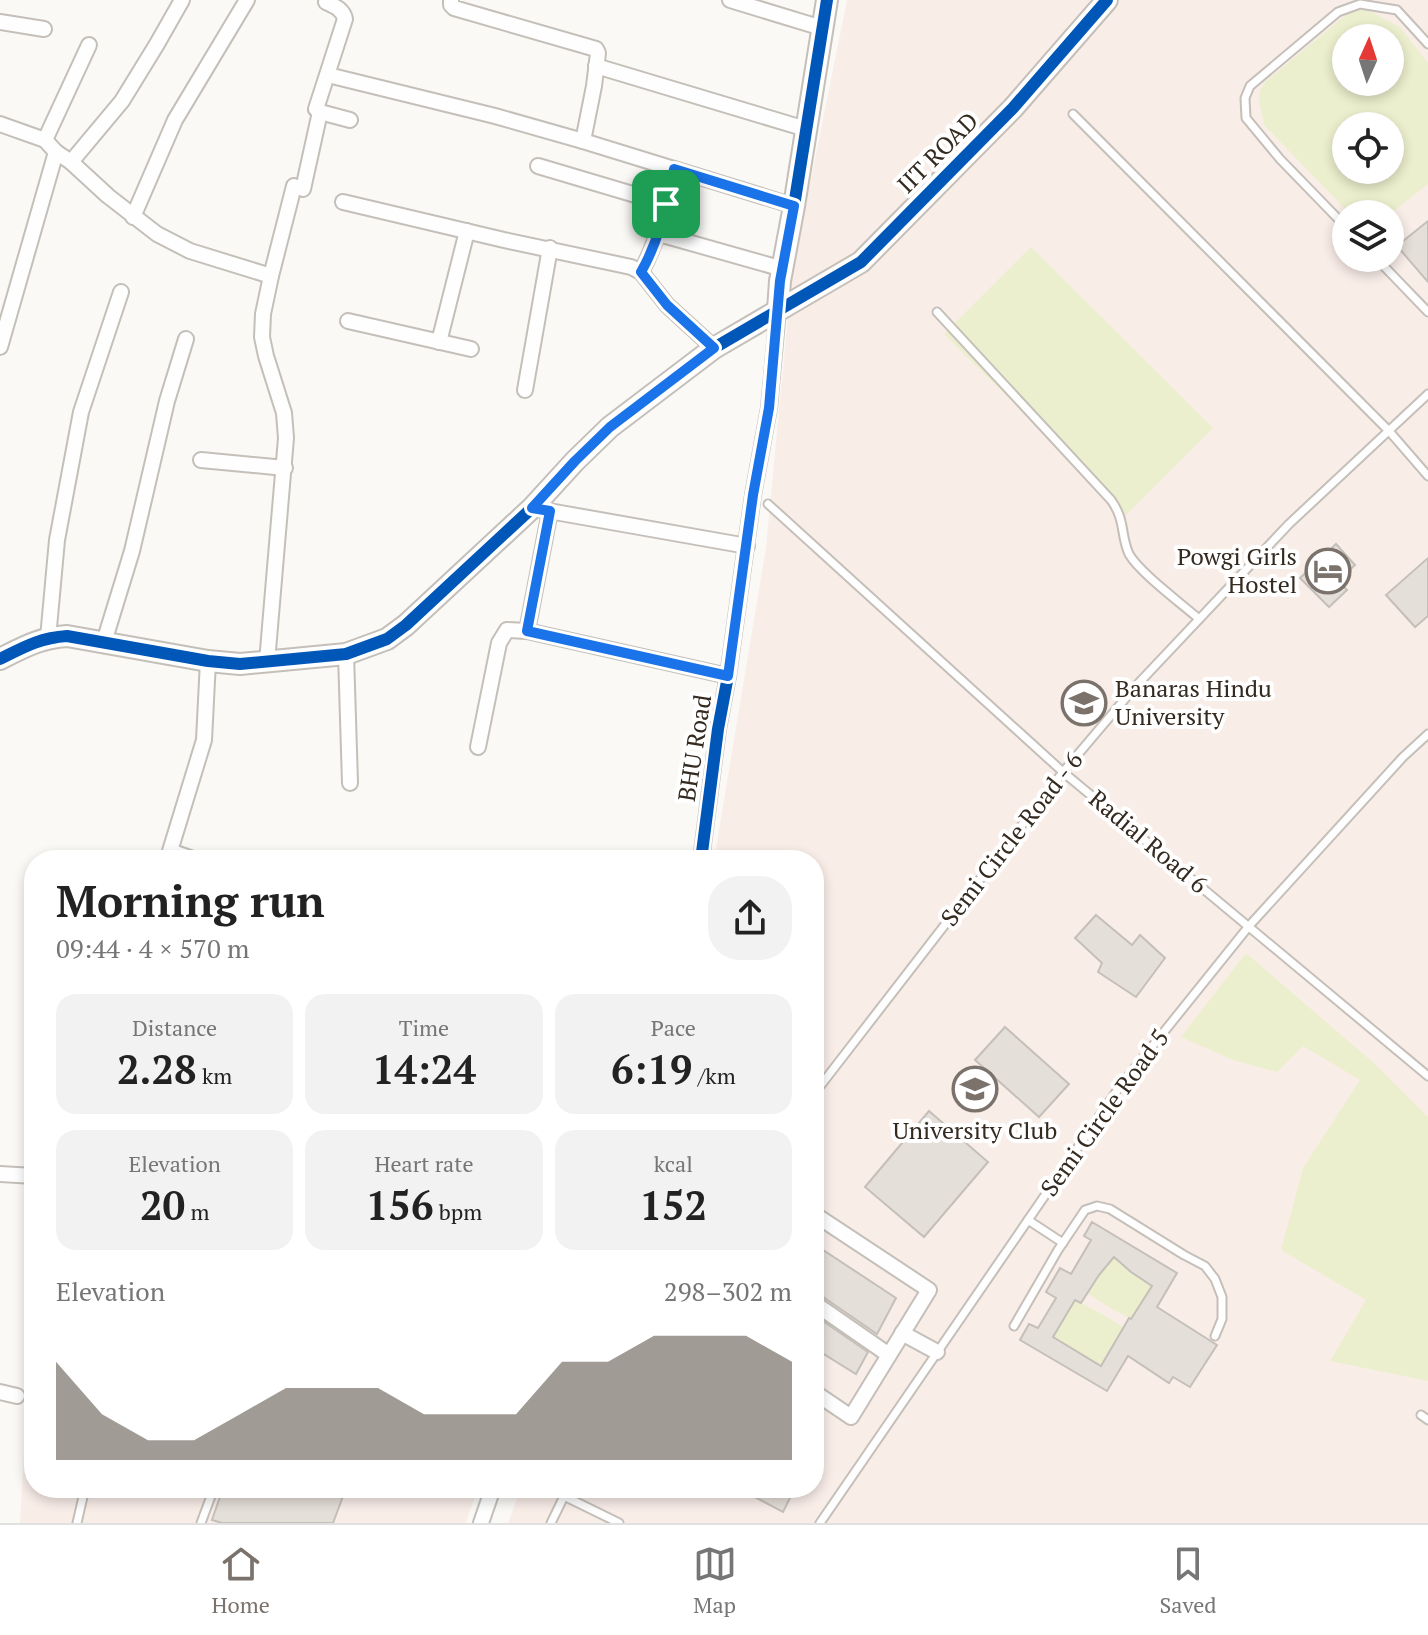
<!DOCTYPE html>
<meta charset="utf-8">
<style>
body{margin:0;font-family:"PT Serif",serif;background:#f2f2f2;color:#222;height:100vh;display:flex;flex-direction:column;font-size:30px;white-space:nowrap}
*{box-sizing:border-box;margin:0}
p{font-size:26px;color:#767676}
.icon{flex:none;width:44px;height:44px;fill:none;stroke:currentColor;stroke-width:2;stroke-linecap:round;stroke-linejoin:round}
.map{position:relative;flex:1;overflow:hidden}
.side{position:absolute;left:24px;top:850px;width:800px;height:648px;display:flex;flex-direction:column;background:#fff;border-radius:32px;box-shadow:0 4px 12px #0003}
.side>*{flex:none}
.needle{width:52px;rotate:3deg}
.buttons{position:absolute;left:1332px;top:24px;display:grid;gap:16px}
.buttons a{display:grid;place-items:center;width:72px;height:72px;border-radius:50%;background:#fff;box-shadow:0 4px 12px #0003;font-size:40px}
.pin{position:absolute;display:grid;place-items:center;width:68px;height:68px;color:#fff;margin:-34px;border-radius:16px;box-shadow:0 4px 12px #0006}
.round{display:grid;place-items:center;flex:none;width:84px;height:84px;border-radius:32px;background:#f2f2f2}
.headline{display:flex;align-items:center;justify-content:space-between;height:136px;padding:0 32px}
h1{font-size:44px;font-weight:800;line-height:60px}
.metrics{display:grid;grid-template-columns:repeat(3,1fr);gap:12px;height:136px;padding:8px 32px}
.metrics div{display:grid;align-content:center;border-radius:20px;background:#f2f2f2;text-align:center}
.metrics b{font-size:40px;font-weight:800}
.metrics small{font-size:22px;font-weight:400}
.metrics p{font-size:22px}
.chart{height:224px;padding:16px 32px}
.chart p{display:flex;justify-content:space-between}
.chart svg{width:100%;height:144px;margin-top:8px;fill:#7a726b;opacity:.7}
.tabs{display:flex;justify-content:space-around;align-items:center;height:112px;border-top:2px solid #e0e0e0;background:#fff;font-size:22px;color:#767676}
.tabs a{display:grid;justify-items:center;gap:4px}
.tabs .current{color:#7a726b}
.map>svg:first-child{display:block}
.industrial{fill:#f9ede8;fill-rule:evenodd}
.green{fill:#ecefcd;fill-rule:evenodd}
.building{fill:#e5dfd9;stroke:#c4bfb8;stroke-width:2;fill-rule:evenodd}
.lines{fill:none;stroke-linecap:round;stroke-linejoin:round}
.lane-casing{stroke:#c5bfb9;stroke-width:11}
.street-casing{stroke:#c5bfb9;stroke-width:18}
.secondary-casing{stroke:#c5bfb9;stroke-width:24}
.lane{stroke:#fefefe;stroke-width:7}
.street{stroke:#fefefe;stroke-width:14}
.secondary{stroke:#fefefe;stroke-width:20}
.cycleway-casing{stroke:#fff;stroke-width:17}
.cycleway{stroke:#0057b8;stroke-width:12}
.route-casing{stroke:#fff;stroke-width:16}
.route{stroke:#1a73e8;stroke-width:10}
.labels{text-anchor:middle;stroke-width:8;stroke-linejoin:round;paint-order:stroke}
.street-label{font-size:24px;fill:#342a20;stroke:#fff}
.poi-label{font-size:24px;fill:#342a20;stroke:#fff;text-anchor:end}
</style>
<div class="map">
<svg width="1428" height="1523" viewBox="0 0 1428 1523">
<rect width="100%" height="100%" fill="#fbf9f6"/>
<g class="industrial">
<path d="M847,0H1428V1523H508L521,1488H814V860H714L766,547L792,273ZM1346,38H1390V82H1346ZM1346,126H1390V170H1346ZM1346,214H1390V258H1346Z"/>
<polygon points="34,1268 34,1488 478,1488 466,1523 20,1523"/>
</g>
<g class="green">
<path d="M1353,9L1370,11L1400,27L1428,63V184L1390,214H1350L1264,125L1259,100L1260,90L1265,82ZM1346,38H1390V82H1346ZM1346,126H1390V170H1346Z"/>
<polygon points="1031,247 1213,428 1126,515 944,334"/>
<polygon points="1246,953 1376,1065 1428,1117 1428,1381 1330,1361 1366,1300 1281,1250 1303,1168 1360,1080 1303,1046 1277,1072 1233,1060 1181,1037"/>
<polygon points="1114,1257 1131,1272 1152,1286 1131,1319 1110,1308 1087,1293 1099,1274"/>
<polygon points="1075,1300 1102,1314 1124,1328 1101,1366 1053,1337"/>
</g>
<g class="building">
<polygon points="1428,221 1428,282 1397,246"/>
<polygon points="1336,544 1355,565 1338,581 1347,590 1329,607 1300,578"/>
<polygon points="1428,558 1428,616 1415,627 1386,595"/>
<polygon points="1096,915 1132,945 1140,935 1165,958 1136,997 1098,972 1102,963 1075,938"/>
<polygon points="1005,1027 1069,1084 1039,1117 975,1060"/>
<polygon points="929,1111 988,1162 924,1237 865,1187"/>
<path d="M1092,1222L1177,1273L1157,1307L1217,1345L1190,1387L1173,1377L1169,1383L1128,1356L1107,1391L1020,1340L1029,1324L1038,1328L1056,1298L1046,1292L1060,1268L1071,1274L1091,1240L1084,1236ZM1114,1257L1131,1272L1152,1286L1131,1319L1129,1318L1101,1366L1053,1337L1075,1300L1081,1303L1099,1275Z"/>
<polygon points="814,1244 896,1298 877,1334 820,1295 814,1293"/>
<polygon points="814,1315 868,1352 856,1374 814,1348"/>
<polygon points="223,1488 346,1488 333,1523 222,1523 212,1520"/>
<polygon points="738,1488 795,1488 783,1512"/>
</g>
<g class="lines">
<g class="lane-casing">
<g id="lane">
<polyline points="1073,114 1389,431 1428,476"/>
<polyline points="1346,227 1280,159 1246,118 1245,98 1250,86 1338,12 1360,4 1397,10 1428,44"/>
<polyline points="1376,258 1428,312"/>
<path d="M937,312L1111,500C1126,521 1120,534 1129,554C1139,572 1182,604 1199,619"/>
<polyline points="768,504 1063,772 1428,1076"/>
<polyline points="814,1094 1063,772 1135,687 1289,524 1428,394"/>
<polyline points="1028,1220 1063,1243"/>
<polyline points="1014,1326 1058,1250 1085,1210 1097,1206 1110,1209 1184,1255 1205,1266 1215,1279 1222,1297 1222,1319 1215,1336"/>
<polyline points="1421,1415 1428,1420"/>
<polyline points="564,1496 619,1523"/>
<polyline points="77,1523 85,1488"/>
<polyline points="201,1523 214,1488"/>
<polyline points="551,1523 568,1488"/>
<polyline points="820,1523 1118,1089 1249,926 1403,757 1428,734"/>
</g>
</g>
<g class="street-casing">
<g id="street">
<polyline points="451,0 451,5 454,8 596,49 598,53 594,86 583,141"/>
<polyline points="730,0 822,28"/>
<path d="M326,2C334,6 343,9 345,19L316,109L320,112L350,120"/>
<polyline points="0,22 44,29"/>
<polyline points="596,66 806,129"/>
<polyline points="328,75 495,116 583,141 794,206"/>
<polyline points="0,124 45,140 56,152 71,162 108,196 157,234 190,251 271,276 263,314 262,337 266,356 284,413 286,438 267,662"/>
<polyline points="45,140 89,45"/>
<polyline points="71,162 122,101 157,44 182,0"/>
<polyline points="538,166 666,204"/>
<polyline points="303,189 320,112"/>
<polyline points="343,202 504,240 631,267 641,272 667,305 714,348"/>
<polyline points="133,217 175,120 247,0"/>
<polyline points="659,234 783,269"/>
<path d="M641,272C659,239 666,205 674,169"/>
<polyline points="271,276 294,186"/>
<polyline points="348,321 471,349"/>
<polyline points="439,342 467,231"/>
<polyline points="0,347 56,152"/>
<polyline points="525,390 550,248"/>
<polyline points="201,460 285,468"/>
<polyline points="532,508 747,546"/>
<polyline points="527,631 550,511"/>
<polyline points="48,638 57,540 81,412 121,292"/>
<polyline points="104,642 132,551 167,401 186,339"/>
<polyline points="346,654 350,783"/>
<polyline points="478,747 499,643 507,630 527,631 728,676"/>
<polyline points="196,860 170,851 204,740 208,661"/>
<polyline points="701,860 718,729 728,676 753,495 769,408 778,310"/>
<polyline points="0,1174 34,1176"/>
<polyline points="814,1214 929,1290 851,1417 814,1392"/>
<polyline points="814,1303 889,1355"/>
<polyline points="902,1333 937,1352"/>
<polyline points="0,1392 17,1396"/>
<polyline points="481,1523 493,1488"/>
</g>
</g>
<g class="secondary-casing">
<g id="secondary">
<polyline points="778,310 780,281 794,206 827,0"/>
<path d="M0,659C24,647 39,638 67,636L208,661L240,664L346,654L387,639L406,625L532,508L575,461L610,427L714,348L861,262L1013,108L1107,0"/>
</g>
</g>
<use href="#lane" class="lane"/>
<use href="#street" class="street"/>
<use href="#secondary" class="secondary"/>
<g class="cycleway-casing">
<g id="cycleway">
<path d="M0,659C24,647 39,638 67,636L208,661L240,664L346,654L387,639L406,625L532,508L575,461L610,427L714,348L861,262L1013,108L1107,0"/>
<polyline points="701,860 718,729 728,676 753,495 769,408 780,281 794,206 827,0"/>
</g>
</g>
<use href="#cycleway" class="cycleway"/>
</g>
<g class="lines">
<g class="route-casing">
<path id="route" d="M674,169L794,206L780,281L769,408L753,495L728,676L527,631L550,511L532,508L575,461L610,427L714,348L667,305L641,272C660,239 666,205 674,169Z"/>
</g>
<use href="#route" class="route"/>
</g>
<defs>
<g id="hotel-ring" transform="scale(2.3)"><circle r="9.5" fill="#fff" stroke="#7a726b" stroke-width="1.5"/><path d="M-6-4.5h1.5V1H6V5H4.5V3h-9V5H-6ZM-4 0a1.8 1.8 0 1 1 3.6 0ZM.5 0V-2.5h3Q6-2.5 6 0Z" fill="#7a726b"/></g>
<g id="university-ring" transform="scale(2.3)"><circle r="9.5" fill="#fff" stroke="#7a726b" stroke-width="1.5"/><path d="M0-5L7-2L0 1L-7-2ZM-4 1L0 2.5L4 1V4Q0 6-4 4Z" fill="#7a726b"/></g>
</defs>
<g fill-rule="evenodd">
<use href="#hotel-ring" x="1328" y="571"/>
<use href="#university-ring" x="1084" y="703"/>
<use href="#university-ring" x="975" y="1089"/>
</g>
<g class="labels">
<g class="street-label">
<text transform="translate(938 153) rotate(-45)" y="8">IIT ROAD</text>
<text transform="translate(695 748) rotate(-81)" y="8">BHU Road</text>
<text transform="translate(1012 839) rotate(-52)" y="8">Semi Circle Road - 6</text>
<text transform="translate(1148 842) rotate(40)" y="8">Radial Road 6</text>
<text transform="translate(1105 1113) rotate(-54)" y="8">Semi Circle Road 5</text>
</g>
<g class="poi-label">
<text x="1297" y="565">Powgi Girls<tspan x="1297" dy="28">Hostel</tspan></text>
<text x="1115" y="697" text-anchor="start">Banaras Hindu<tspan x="1115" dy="28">University</tspan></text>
<text x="975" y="1139" text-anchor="middle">University Club</text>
</g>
</g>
</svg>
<div class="buttons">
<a><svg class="needle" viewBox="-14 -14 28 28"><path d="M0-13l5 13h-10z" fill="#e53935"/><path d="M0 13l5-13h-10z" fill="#767676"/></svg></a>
<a><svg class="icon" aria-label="locate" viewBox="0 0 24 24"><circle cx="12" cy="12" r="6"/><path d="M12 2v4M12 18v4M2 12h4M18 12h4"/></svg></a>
<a><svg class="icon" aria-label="layers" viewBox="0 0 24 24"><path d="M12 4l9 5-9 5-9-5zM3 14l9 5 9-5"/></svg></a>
</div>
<div class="pin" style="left:666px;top:204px;background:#1e9e55"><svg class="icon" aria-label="arrive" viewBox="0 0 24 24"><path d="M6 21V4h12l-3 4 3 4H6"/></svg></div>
<section class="side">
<div class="headline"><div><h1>Morning run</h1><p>09:44 · 4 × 570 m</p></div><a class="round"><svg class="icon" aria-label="share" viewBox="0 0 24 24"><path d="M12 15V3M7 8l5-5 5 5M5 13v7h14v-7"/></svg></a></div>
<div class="metrics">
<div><p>Distance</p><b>2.28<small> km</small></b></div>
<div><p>Time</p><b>14:24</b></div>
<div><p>Pace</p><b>6:19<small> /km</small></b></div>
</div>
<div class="metrics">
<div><p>Elevation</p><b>20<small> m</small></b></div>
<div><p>Heart rate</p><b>156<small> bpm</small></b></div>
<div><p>kcal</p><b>152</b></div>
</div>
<div class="chart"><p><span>Elevation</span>298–302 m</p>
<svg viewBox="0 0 160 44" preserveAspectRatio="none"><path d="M0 44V14L10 30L20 38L30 38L40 30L50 22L60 22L70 22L80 30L90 30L100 30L110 14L120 14L130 6L140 6L150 6L160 14V44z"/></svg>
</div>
</section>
</div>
<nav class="tabs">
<a class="current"><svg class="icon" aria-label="home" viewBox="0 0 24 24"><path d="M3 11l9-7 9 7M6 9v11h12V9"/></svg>Home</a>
<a><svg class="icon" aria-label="map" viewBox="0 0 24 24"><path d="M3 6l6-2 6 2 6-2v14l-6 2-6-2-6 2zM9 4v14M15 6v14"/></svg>Map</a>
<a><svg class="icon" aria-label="saved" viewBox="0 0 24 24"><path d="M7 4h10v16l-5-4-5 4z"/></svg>Saved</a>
</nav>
